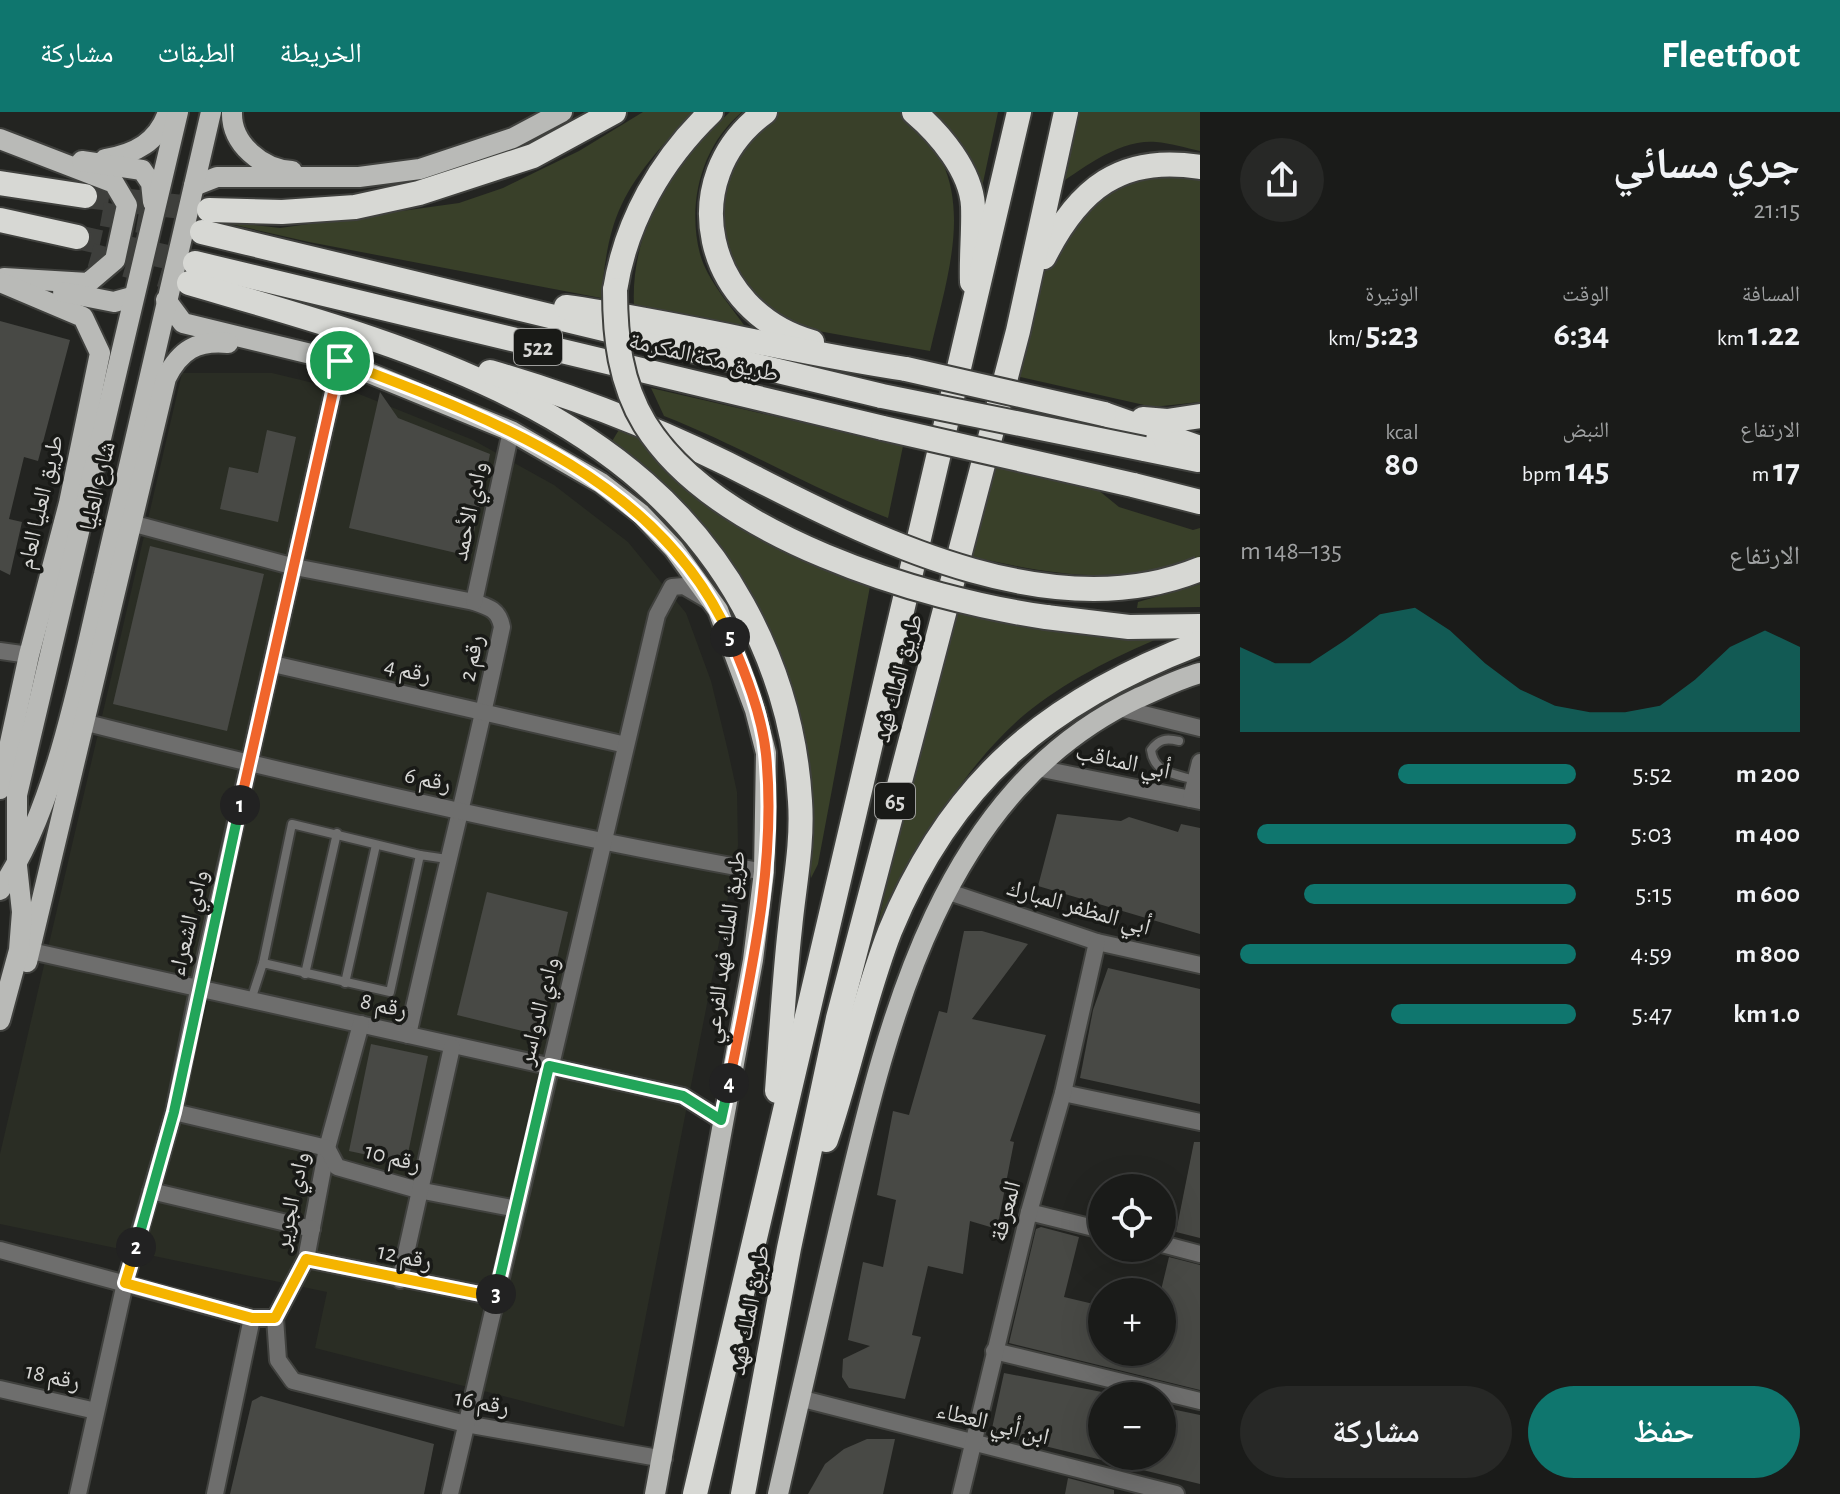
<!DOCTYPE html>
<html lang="ar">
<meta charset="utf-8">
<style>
body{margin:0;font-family:"Alegreya Sans","Noto Naskh Arabic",sans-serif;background:#272826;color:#f1f3f6;direction:rtl;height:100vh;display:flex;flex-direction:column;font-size:30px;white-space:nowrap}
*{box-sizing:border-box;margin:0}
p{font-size:26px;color:#9fa1a2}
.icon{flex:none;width:44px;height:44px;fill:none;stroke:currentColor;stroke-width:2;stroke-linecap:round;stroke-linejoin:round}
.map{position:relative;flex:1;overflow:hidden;direction:ltr}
.sheet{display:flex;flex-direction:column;background:#1a1b19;width:640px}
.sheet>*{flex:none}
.buttons{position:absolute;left:1088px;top:1062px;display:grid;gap:16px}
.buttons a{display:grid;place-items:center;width:88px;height:88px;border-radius:50%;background:#1a1b19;box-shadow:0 8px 32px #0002,0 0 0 2px #383938;font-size:40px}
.pin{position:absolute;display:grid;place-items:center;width:68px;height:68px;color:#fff;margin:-34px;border:4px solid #fff;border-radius:50%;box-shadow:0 2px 8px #0007}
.km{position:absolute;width:40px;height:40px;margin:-20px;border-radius:50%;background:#222;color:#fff;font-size:22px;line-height:40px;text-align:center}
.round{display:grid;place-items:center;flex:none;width:84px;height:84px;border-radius:42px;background:#272826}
.head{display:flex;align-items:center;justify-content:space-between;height:136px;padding:0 40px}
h1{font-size:44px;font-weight:700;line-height:60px}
.stats{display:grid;grid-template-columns:repeat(3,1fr);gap:12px;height:136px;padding:8px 40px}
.stats div{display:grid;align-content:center}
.stats b{font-size:34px;font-weight:700}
.stats small{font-size:22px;font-weight:400}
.stats p{font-size:22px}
.chart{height:224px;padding:16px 40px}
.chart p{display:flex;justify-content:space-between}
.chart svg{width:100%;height:144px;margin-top:8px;fill:#0f766e;opacity:.7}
.cta{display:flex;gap:16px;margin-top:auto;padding:16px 40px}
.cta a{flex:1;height:92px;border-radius:48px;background:#0f766e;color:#fff;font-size:32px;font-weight:700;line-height:92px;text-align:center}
.cta a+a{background:#272826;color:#f1f3f6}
ul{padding:0 40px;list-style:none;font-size:26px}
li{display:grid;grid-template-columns:128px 96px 1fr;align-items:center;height:60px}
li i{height:20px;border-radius:10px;background:#0f766e}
header{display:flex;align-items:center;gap:48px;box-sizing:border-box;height:112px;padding:0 40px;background:#0f766e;color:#fff}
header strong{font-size:38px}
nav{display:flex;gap:44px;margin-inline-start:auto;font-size:28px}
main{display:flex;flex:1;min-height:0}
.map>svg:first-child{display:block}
.built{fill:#2a2d24}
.green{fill:#394029}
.building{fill:#484945}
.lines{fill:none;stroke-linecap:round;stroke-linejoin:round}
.highway-tunnel{stroke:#3e3f3c;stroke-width:24;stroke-dasharray:24 12;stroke-linecap:butt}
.lane-casing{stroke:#40413e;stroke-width:12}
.street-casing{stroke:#40413e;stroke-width:20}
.primary-casing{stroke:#40413e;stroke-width:24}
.highway-casing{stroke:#40413e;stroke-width:28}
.lane{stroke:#6e6e6d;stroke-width:8}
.street{stroke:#6e6e6d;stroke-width:16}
.primary{stroke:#b9bab7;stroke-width:20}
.highway{stroke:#d7d8d4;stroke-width:24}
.highway-bridge-casing{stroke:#40413e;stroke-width:28;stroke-linecap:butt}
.highway-bridge{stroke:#d7d8d4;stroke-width:24}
.split-1-casing{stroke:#fff;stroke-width:16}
.split-2-casing{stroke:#fff;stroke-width:16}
.split-3-casing{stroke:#fff;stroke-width:16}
.split-4-casing{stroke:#fff;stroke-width:16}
.split-5-casing{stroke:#fff;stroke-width:16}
.split-6-casing{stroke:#fff;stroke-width:16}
.split-1{stroke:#f0652b;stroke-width:10}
.split-2{stroke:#22a559;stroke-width:10}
.split-3{stroke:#f5b400;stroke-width:10}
.split-4{stroke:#22a559;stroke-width:10}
.split-5{stroke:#f0652b;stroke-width:10}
.split-6{stroke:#f5b400;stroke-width:10}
.labels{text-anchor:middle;stroke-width:7;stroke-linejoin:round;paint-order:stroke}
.shield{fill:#191a17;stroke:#9e9e9c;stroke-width:2}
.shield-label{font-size:22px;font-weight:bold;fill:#d7d7d5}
.street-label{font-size:24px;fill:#d7d7d5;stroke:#191a17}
</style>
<header>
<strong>Fleetfoot</strong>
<nav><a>الخريطة</a><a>الطبقات</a><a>مشاركة</a></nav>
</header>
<main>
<section class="sheet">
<div class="head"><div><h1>جري مسائي</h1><p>21:15</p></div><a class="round"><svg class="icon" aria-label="share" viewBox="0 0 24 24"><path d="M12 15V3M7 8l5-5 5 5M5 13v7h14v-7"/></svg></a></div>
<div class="stats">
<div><p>المسافة</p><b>1.22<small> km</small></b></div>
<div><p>الوقت</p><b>6:34</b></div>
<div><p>الوتيرة</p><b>5:23<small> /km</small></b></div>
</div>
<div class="stats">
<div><p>الارتفاع</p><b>17<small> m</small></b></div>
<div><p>النبض</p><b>145<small> bpm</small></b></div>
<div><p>kcal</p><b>80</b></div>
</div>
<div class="chart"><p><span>الارتفاع</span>135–148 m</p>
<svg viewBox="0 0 160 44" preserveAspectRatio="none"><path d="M0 44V18L10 23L20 23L30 16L40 8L50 6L60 13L70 23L80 31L90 36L100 38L110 38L120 36L130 28L140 18L150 13L160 18V44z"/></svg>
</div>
<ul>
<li><b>200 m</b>5:52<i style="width:53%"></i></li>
<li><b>400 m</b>5:03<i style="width:95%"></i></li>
<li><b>600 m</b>5:15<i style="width:81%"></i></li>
<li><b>800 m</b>4:59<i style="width:100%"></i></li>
<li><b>1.0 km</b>5:47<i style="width:55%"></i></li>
</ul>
<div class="cta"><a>حفظ</a><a>مشاركة</a></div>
</section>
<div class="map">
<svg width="1200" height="1382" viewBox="0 0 1200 1382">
<rect width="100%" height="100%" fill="#232421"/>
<polygon class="built" points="182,261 272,261 359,282 473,328 554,373 628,430 686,501 711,569 728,639 737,680 738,734 624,1315 315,1236 327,1180 0,1112 0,1042"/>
<g class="green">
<path d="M643,0H695C668,26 637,59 621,94C608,121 604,156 601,186L309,130L213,108L280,116L459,91L503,76L579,39Z"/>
<path d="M730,0H742C701,34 687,92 700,142C707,168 731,194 746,216L634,194C630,117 674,50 730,0Z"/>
<path d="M771,0H900C984,62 950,153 930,239L807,217L767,199L730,157L717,86L760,7Z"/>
<path d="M932,0H998L981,80C968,51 958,20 932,0Z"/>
<path d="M1066,0H1200V39C1186,36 1170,31 1156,30C1118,27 1081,58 1052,77Z"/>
<polygon points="1156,60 1200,65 1200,290 1153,295 1016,264 1044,148 1092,82"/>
<path d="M651,276L903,334L888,406C812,377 741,334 664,304Z"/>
<polygon points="620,316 645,327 871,469 818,752 811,766 808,680 737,463 698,407 638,351 611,331"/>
<path d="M994,349L1092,373L1119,395L1193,418L1200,416V447C1109,474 1054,463 964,443Z"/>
<polygon points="1200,472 1200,495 1137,496 1138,490"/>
<path d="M949,495L1162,525C1114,545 1064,570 1024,603C961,657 915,740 878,812Z"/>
</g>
<g class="building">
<polygon points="0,209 70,228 38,349 24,345 9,407 22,410 10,463 0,458"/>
<polygon points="380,280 398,306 490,342 469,444 349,416"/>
<polygon points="267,318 296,325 278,410 220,397 229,355 258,361"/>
<polygon points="150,434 264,462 227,619 113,592"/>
<polygon points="1057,702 1121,709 1129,705 1178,720 1181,712 1200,716 1200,822 1038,774"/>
<polygon points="487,780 568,800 539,923 457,903"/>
<polygon points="964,819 982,819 1028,832 972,907 1046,923 1010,1029 1014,1030 997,1117 970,1109 963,1162 928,1154 912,1223 921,1225 905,1287 849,1276 842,1265 843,1247 870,1234 848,1228 863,1150 883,1155 896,1088 877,1083 893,999 909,1003 939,899 947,901"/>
<polygon points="1108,856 1200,877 1200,992 1080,966 1093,898"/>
<polygon points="371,932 428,944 406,1051 349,1039"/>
<polygon points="1194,1030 1200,1030 1200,1126 1176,1120"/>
<polygon points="1041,1115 1079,1125 1064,1185 1102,1194 1102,1240 1162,1240 1162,1174 1169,1145 1200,1153 1200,1278 1009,1231 1036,1117"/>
<polygon points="1004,1261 1102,1280 1102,1344 1162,1344 1162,1295 1200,1303 1200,1372 991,1321"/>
<polygon points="261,1284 434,1332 424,1382 230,1382 252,1289"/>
<polygon points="867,1327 895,1327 883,1382 808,1382 825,1352 844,1337"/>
<polygon points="1068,1366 1114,1378 1114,1382 1065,1382"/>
</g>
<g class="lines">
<g class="highway-tunnel">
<polyline points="85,84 209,98"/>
<polyline points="102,102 202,120"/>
<polyline points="77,125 195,151"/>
<polyline points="91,143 189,171"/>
</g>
<g class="lane-casing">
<g id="lane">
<path d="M1179,629C1166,626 1159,627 1151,638C1154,662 1176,662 1195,668"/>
<polyline points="263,851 292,712 420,743"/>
<polyline points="305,862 337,721"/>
<polyline points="345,871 376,733"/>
<polyline points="251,888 263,851 390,880 420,743 447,747"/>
</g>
</g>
<g class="street-casing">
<g id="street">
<path d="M131,411L295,455L474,490C489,495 499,498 502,515C473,652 438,787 408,923"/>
<polyline points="474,490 511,319"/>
<polyline points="0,539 29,543"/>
<polyline points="273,552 626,633"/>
<polyline points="1119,596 1200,616"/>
<path d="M83,610C309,667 535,719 764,760"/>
<polyline points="1037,656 1200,689"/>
<polyline points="1191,687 1200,650"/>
<polyline points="946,779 1097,830 1200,853"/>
<polyline points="31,839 683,984 721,1008"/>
<polyline points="361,912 327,1036 306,1147 275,1206 278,1248 293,1269 466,1312 664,1347"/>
<polyline points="1063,981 1200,1010"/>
<polyline points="174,1000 327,1036 337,1055 418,1078 517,1097"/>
<polyline points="151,1079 312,1117"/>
<polyline points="1029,1100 1102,1118"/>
<polyline points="1162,1132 1200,1142"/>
<polyline points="0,1138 252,1206 275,1206"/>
<polyline points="306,1147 495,1185"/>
<polyline points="400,1168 452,935"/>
<polyline points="994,1239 1200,1289"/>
<polyline points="0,1277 96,1299"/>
<polyline points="799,1286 1176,1382"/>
<polyline points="78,1382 125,1171 174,1000 198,878 340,249"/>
<polyline points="215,1382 252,1206"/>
<polyline points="450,1382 657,503 672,475 684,474 708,488"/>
<polyline points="961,1382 1029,1100 1063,981 1097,830"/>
</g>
</g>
<g class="primary-casing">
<g id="primary">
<path d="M232,0C231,32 262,57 292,59"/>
<polyline points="0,27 114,71 127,93 115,148 88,171 4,166"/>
<path d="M105,47C135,42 158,30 168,0"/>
<polyline points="82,49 142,58 151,71 153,90"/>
<polyline points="194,74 217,65 359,65 420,57 513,26 562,0"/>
<polyline points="0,170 83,205 100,241 69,391 29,543 0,677"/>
<polyline points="63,180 114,190 132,185"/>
<polyline points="166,188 183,211 340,249 511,319 601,371 641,402 674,437 718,498 755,598 766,641 764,760 753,848 655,1382"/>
<path d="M0,778C56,698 81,558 104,462C140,308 176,154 211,0"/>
<path d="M27,850L166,266C180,238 197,228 228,231"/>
<polyline points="0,908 19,838 22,800 17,754 17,683 178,0"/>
<path d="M778,1382C799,1289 821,1196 842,1104C888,909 940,680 1138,586C1159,577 1178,567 1200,561"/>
</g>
</g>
<g class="highway-casing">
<g id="highway">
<path d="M765,0C673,67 705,200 812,230"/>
<path d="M914,0C940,22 971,59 973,94C974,119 971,145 972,170"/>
<polyline points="0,71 85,84"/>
<polyline points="209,98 282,100 355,95 419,81 533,44 614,0"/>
<polyline points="0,108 77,125"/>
<polyline points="202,120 882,284"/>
<path d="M1044,145C1078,77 1121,42 1200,55"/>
<polyline points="195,151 883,316"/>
<path d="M189,171C394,231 632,291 743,493C776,553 796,621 800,689C803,732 794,774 790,816C784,870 781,925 777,979"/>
<path d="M615,178C626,109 661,48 711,0"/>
<path d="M566,195C681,211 792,240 906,257"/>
<path d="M490,260C583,287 671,322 757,367"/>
<polyline points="1104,302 1200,336"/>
<polyline points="1143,307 1167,309 1200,304"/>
<polyline points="1144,337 1198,348"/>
<polyline points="1133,373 1200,390"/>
<polyline points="1046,505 1129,515 1200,514"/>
<path d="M826,1028C849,960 864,886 890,819C952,667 1050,588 1200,531"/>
<polyline points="695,1382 1019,0"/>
<polyline points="743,1382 789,1136 838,906 1018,219 1066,0"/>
</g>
</g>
<use href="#lane" class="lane"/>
<use href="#street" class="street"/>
<use href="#primary" class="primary"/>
<use href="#highway" class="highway"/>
<g class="highway-bridge-casing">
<g id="highway-bridge">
<path d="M615,178C615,225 620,271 645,312C714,424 921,487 1046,505"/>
<polyline points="906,257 1104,302"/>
<polyline points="882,284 1144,337"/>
<polyline points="883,316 1133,373"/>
<path d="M757,367C884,432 1057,516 1200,457"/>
</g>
</g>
<use href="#highway-bridge" class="highway-bridge"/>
</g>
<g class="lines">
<g class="split-1-casing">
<polyline id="split-1" points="240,693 340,249"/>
</g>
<g class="split-2-casing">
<polyline id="split-2" points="136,1135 174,1000 240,693"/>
</g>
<g class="split-3-casing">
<polyline id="split-3" points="136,1135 125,1171 252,1206 275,1206 306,1147 495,1185 496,1182"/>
</g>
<g class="split-4-casing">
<polyline id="split-4" points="496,1182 549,954 683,984 721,1008 729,971"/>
</g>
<g class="split-5-casing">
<path id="split-5" d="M729,971C750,865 777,752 766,642C762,603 745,560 730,525"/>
</g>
<g class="split-6-casing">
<path id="split-6" d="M340,249C490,306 660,367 730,525"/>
</g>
<use href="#split-1" class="split-1"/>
<use href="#split-2" class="split-2"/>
<use href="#split-3" class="split-3"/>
<use href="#split-4" class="split-4"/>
<use href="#split-5" class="split-5"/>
<use href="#split-6" class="split-6"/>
</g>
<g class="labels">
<g class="shield">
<rect x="514" y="217" width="48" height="36" rx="6"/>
<rect x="875" y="671" width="40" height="36" rx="6"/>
</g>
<g class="shield-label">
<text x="538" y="243">522</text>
<text x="895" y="697">65</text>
</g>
<g class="street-label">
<text transform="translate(704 245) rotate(13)" y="8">طريق مكة المكرمة</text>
<text transform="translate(97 374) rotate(-77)" y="8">شارع العليا</text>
<text transform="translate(40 390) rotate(-77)" y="8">طريق العليا العام</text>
<text transform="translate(469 399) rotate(-78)" y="8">وادي الأحمد</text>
<text transform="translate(471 546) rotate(-78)" y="8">رقم 2</text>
<text transform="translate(408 558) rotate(13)" y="8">رقم 4</text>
<text transform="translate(898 566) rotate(-75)" y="8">طريق الملك فهد</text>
<text transform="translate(1123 649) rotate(12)" y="8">أبي المناقب</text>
<text transform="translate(428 667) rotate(13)" y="8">رقم 6</text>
<text transform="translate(1079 795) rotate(16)" y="8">أبي المظفر المبارك</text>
<text transform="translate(188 811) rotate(-77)" y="8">وادي الشعراء</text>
<text transform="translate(724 835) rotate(-82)" y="8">طريق الملك فهد الفرعي</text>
<text transform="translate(384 893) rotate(13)" y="8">رقم 8</text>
<text transform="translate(538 899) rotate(-76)" y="8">وادي الدواسر</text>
<text transform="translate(393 1045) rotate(15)" y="8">رقم 10</text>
<text transform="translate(291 1089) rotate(-78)" y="8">وادي الجرير</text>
<text transform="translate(1005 1099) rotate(-75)" y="8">المعرفة</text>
<text transform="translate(405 1144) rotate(12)" y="8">رقم 12</text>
<text transform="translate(749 1198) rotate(-79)" y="8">طريق الملك فهد</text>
<text transform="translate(53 1264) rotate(13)" y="8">رقم 18</text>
<text transform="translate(482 1290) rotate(11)" y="8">رقم 16</text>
<text transform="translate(993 1311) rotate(14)" y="8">ابن أبي العطاء</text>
</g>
</g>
</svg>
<div class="buttons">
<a><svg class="icon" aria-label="locate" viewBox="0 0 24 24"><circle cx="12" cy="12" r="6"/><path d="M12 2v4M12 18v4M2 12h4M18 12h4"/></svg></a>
<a>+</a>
<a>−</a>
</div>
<div class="pin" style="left:340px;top:249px;background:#1e9e55"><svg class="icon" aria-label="arrive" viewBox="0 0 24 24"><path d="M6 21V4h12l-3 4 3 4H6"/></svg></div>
<b class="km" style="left:240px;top:693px">1</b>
<b class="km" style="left:136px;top:1135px">2</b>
<b class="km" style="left:496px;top:1182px">3</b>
<b class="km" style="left:729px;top:971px">4</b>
<b class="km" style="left:730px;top:525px">5</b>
</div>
</main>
